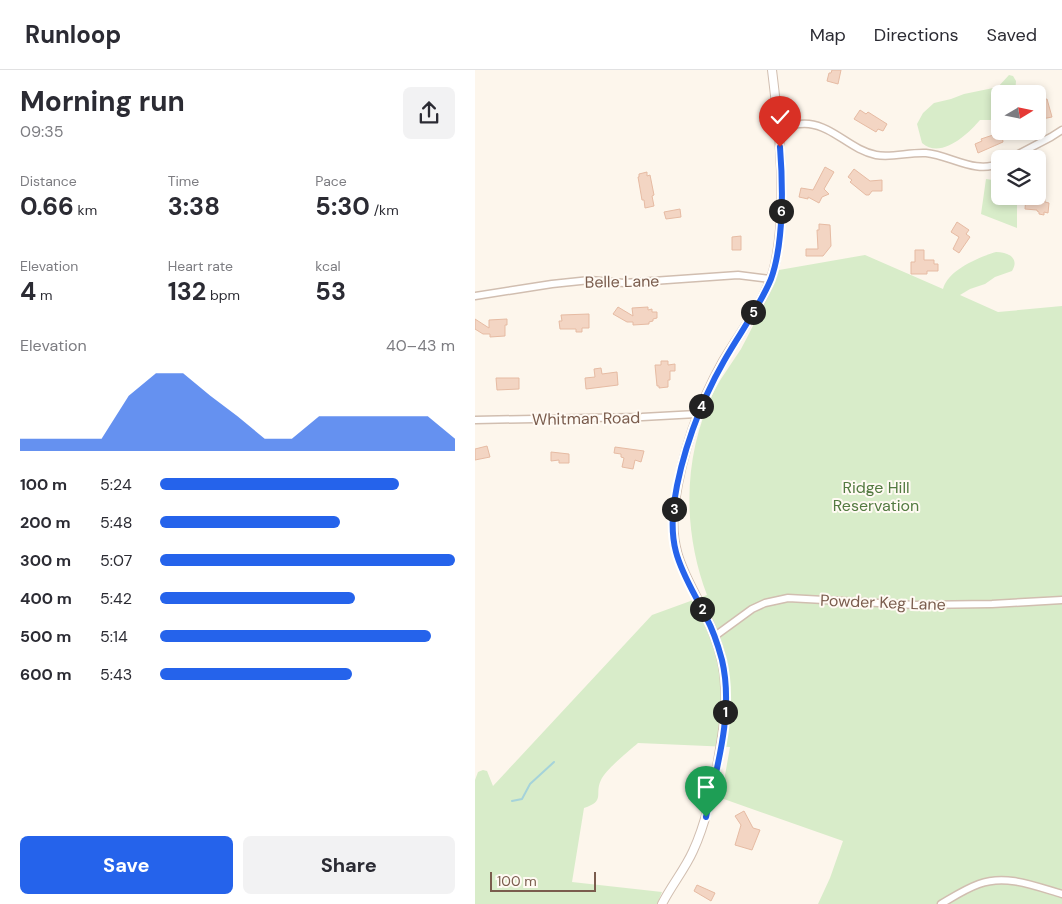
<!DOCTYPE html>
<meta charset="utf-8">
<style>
body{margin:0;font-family:"DM Sans",sans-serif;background:#f2f2f3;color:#2b2b33;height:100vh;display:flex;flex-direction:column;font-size:19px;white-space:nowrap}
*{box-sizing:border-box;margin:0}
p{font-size:16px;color:#7c7c81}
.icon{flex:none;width:28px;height:28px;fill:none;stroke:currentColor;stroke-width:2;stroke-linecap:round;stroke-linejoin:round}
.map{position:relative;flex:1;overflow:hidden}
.panel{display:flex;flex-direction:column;background:#fff;width:475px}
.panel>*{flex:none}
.needle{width:32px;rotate:80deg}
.buttons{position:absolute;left:516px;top:15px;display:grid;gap:10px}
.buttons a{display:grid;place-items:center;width:55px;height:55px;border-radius:8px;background:#fff;box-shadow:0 2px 8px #0003;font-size:25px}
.scale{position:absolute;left:15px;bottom:12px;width:106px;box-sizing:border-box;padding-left:5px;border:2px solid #7a5c4d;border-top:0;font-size:14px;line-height:18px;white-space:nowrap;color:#7a5c4d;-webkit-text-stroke:4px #fffaf3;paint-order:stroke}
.pin{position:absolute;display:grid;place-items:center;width:42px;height:42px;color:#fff;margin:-51px -21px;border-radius:50% 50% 50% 0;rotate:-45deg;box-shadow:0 0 5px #0007}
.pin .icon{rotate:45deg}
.km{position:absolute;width:25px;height:25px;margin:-12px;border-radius:50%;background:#222;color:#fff;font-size:14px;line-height:25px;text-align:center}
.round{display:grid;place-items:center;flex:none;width:52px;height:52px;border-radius:8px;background:#f2f2f3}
.summary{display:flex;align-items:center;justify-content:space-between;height:85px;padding:0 20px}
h1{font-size:28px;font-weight:700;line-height:38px}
.figures{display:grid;grid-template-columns:repeat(3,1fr);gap:8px;height:85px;padding:5px 20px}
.figures div{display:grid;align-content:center}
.figures b{font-size:25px;font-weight:700}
.figures small{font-size:14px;font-weight:400}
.figures p{font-size:14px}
.chart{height:140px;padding:10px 20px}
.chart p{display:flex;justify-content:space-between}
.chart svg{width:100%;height:90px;margin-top:5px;fill:#2563eb;opacity:.7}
.cta{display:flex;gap:10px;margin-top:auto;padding:10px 20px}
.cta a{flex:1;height:58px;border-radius:8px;background:#2563eb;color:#fff;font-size:20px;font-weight:700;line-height:58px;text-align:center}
.cta a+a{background:#f2f2f3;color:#2b2b33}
ul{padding:0 20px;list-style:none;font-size:16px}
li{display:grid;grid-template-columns:80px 60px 1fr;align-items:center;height:38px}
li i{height:12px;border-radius:6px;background:#2563eb}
header{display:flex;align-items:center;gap:30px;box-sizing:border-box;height:70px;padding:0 25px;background:#fff;border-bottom:1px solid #e1e1e2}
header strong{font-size:24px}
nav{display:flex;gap:28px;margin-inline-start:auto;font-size:18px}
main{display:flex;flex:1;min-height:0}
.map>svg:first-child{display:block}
.green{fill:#d8ecc9}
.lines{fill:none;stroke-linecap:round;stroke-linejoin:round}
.stream{stroke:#a5d3da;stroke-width:2}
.building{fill:#f3d5c3;stroke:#e6bba3}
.minor-casing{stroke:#d1beb0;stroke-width:9}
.tertiary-casing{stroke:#d1beb0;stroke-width:10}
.minor{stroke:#fff;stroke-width:6}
.tertiary{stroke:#fff;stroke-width:8}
.route-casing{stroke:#fff;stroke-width:10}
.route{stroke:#2563eb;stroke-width:6}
.labels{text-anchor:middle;stroke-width:4;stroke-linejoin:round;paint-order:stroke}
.street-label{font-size:16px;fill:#7a5c4d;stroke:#fffaf3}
.park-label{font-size:16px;fill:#537a41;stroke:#fffaf3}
</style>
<header>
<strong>Runloop</strong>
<nav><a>Map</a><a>Directions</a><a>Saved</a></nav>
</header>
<main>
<section class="panel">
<div class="summary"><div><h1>Morning run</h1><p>09:35</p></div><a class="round"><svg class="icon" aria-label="share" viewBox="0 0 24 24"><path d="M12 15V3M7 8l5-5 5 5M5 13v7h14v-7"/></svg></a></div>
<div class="figures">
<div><p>Distance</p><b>0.66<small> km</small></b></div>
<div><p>Time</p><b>3:38</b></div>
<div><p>Pace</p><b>5:30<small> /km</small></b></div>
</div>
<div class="figures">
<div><p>Elevation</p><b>4<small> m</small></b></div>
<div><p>Heart rate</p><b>132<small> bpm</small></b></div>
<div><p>kcal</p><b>53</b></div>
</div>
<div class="chart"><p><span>Elevation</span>40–43 m</p>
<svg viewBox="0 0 160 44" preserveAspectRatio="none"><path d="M0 44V38L10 38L20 38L30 38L40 17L50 6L60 6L70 17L80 27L90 38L100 38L110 27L120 27L130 27L140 27L150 27L160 38V44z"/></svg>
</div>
<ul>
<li><b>100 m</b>5:24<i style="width:81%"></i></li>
<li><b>200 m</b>5:48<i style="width:61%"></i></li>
<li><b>300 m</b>5:07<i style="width:100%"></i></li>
<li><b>400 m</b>5:42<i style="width:66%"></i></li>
<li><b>500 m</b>5:14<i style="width:92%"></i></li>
<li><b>600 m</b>5:43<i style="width:65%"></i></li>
</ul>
<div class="cta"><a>Save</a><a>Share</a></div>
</section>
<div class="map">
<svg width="587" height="834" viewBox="0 0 587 834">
<rect width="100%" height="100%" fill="#fdf6ec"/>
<g class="green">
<path d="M534,5L538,6L541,11L540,24H525V50H505C493,64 466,90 447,73L442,54L448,43L459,33L476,29L489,24L523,17Z"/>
<polygon points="511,109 525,111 525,126 542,126 542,158 506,144"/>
<path d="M521,182C533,182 545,188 537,201L520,207L510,214L495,219L485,225L523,242L587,236V834H343L355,808L368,771L246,728L255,677L163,673C154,681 131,699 126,710C119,724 131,731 109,738L97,812L187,822L182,834H0V710L3,702L8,700L12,701L18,716L177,545L232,525C207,459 208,385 239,321C247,306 257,293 266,279C280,253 292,227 304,200L390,185L468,219C473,200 504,187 521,182Z"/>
</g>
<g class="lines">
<polyline class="stream" points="37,731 47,729 55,714 79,692"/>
</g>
<g class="building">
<polygon points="357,0 366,0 363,14 352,11 354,3 356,3"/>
<polygon points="572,29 577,47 562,50 562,31"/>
<polygon points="385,40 391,44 393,42 412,54 408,61 403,59 401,62 379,49"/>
<polygon points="521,64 527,66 528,72 503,83 500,74 507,71 506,69"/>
<polygon points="350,97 359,102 349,119 354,124 347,127 344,133 333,127 333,129 324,127 326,118 338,120"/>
<polygon points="379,99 395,111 407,110 407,121 397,121 394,125 391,125 375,112 377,110 373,107"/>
<polygon points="172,102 172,106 175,105 179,125 177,126 179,136 170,138 169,130 167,130 163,107 164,107 164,104"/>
<polygon points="551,126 561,126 560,132 565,132 566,128 570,129 570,132 574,133 573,143 569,142 569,145 564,144 564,142 562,141 562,140 550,139"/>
<polygon points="205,139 206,147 191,149 189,142"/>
<polygon points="482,152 494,160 491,164 495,167 484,183 478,179 484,167 476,162"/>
<polygon points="344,154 355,155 356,176 348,186 331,186 331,179 343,179 342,160 344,160"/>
<polygon points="266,166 266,180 257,180 257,167"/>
<polygon points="440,180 449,180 449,190 459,190 459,194 463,194 463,201 452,201 452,204 436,204 436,192 440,192"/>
<polygon points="143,237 158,246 157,238 173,237 173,240 177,239 177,242 182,242 182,248 178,249 178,251 174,252 174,254 158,255 158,252 152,252 138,244"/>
<polygon points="114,244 114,258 107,258 107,262 101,262 101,259 85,259 84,251 87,251 86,245"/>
<polygon points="0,249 14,258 14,250 32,249 32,255 30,255 30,266 15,267 15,264 8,264 0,259"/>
<polygon points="186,291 193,291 193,295 200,294 200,301 195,301 195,310 193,310 193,317 184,318 184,316 182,316 180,295 186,295"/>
<polygon points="126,298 127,304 142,302 143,315 111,319 110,308 120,307 119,299"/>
<polygon points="21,308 44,308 44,319 22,320"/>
<polygon points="12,376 15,387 0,390 0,379"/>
<polygon points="140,377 169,381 166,392 160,390 158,399 147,397 149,388 146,387 146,384 139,383"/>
<polygon points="76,382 94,384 94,393 84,393 84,390 76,391"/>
<polygon points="269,741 278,758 285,760 277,780 260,775 266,755 260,746"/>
<polygon points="222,815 240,823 236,831 219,821"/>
</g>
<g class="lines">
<g class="minor-casing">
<g id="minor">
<path d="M304,57C314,55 324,53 334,54C359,57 376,80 401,85C417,88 434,82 451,83C475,85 501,105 525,93"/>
<polyline points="534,89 576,67 587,60"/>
<polyline points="0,226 77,214 115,210 149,213 263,205 295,209"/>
<polyline points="0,350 167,347 222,344"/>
<polyline points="240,566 277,539 290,533 313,528 440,535 517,534 587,530"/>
<path d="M466,834C478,827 490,819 504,814C531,804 560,816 587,824"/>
</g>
</g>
<g class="tertiary-casing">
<path id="tertiary" d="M187,834C196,816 210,799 218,781C231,753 237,722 243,691C247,667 252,642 250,617C250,599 245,581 239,565C221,515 191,492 200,432C207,383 224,334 248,291C265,262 288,234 298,202C303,184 305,164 306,145C308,96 303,49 297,0"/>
</g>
<use href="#minor" class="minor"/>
<use href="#tertiary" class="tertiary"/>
</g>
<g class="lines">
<g class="route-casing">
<path id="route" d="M231,747C242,697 259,641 247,590C243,575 238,560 231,547C221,526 207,505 201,482C197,467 197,449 199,433C206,385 225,333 249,291C264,264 284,238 296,209C309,173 308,115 305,77"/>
</g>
<use href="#route" class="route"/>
</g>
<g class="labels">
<g class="street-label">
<text transform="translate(147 211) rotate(-1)" y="6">Belle Lane</text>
<text transform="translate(111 348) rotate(-1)" y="6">Whitman Road</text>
<text transform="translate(408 532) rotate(2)" y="6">Powder Keg Lane</text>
</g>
<g class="park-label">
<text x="401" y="423">Ridge Hill<tspan x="401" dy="18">Reservation</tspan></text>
</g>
</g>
</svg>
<div class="buttons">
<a><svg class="needle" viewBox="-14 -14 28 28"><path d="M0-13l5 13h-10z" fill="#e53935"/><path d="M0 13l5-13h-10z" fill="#7c7c81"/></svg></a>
<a><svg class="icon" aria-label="layers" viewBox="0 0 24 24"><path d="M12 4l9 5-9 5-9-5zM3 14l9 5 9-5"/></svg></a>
</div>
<div class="scale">100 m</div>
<div class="pin" style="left:231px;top:747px;background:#1e9e55"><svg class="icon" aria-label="arrive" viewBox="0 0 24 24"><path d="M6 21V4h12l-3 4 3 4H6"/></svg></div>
<div class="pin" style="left:305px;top:77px;background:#d93025"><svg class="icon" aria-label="check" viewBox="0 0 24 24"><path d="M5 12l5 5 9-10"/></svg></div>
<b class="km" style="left:250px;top:642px">1</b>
<b class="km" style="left:227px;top:539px">2</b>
<b class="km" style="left:199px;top:439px">3</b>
<b class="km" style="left:226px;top:336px">4</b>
<b class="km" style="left:278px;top:242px">5</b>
<b class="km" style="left:306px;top:141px">6</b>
</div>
</main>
